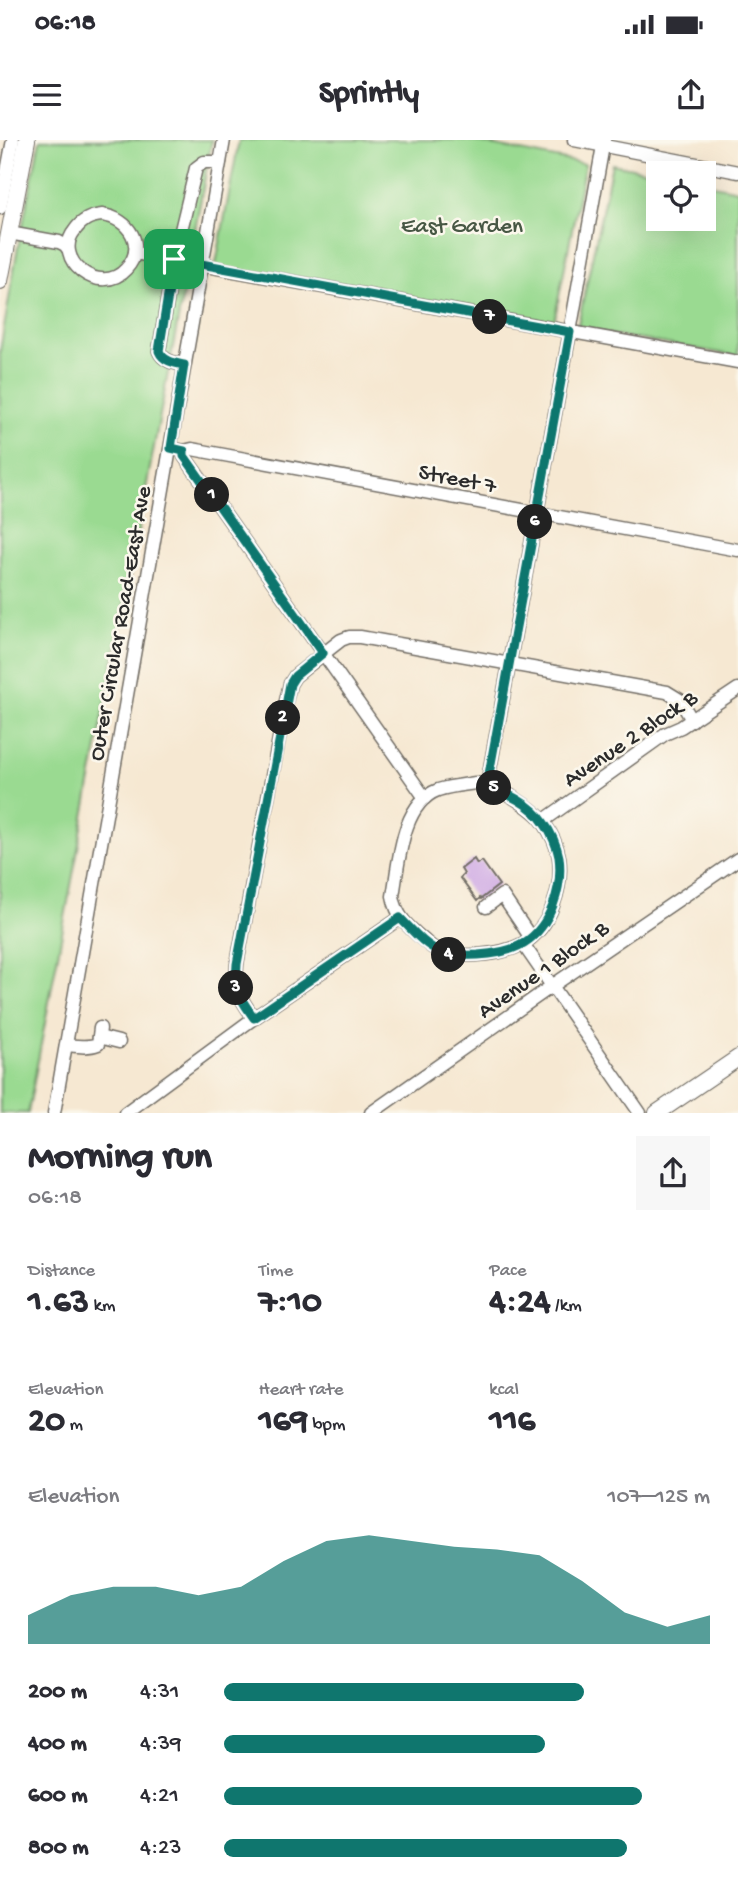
<!DOCTYPE html>
<meta charset="utf-8">
<style>
body{margin:0;font-family:"Gochi Hand",sans-serif;background:#f7f7f7;color:#2b2b33;height:100vh;display:flex;flex-direction:column;font-size:26px;white-space:nowrap}
*{box-sizing:border-box;margin:0}
p{font-size:23px;color:#7c7c81}
.icon{flex:none;width:38px;height:38px;fill:none;stroke:currentColor;stroke-width:2;stroke-linecap:round;stroke-linejoin:round}
.map{position:relative;height:973px;overflow:hidden}
.panel{display:flex;flex-direction:column;background:#fff;flex:1}
.panel>*{flex:none}
.buttons{position:absolute;left:646px;top:21px;display:grid;gap:14px}
.buttons a{display:grid;place-items:center;width:70px;height:70px;border-radius:0px;background:#fff;box-shadow:0 7px 28px #0002;font-size:35px}
.pin{position:absolute;display:grid;place-items:center;width:60px;height:60px;color:#fff;margin:-30px;border-radius:14px;box-shadow:0 4px 10px #0006}
.km{position:absolute;width:35px;height:35px;margin:-18px;border-radius:50%;background:#222;color:#fff;font-size:19px;line-height:35px;text-align:center}
.round{display:grid;place-items:center;flex:none;width:74px;height:74px;border-radius:0px;background:#f7f7f7}
.head{display:flex;align-items:center;justify-content:space-between;height:119px;padding:0 28px}
h1{font-size:38px;font-weight:700;line-height:52px}
.stats{display:grid;grid-template-columns:repeat(3,1fr);gap:10px;height:119px;padding:7px 28px}
.stats div{display:grid;align-content:center}
.stats b{font-size:35px;font-weight:700}
.stats small{font-size:19px;font-weight:400}
.stats p{font-size:19px}
.chart{height:196px;padding:14px 28px}
.chart p{display:flex;justify-content:space-between}
.chart svg{width:100%;height:126px;margin-top:7px;fill:#0f766e;opacity:.7}
ul{padding:0 28px;list-style:none;font-size:23px}
li{display:grid;grid-template-columns:112px 84px 1fr;align-items:center;height:52px}
li i{height:18px;border-radius:9px;background:#0f766e}
.status{display:flex;justify-content:space-between;align-items:center;height:49px;padding:0 35px;background:#fff;direction:ltr}
.status svg{height:19px;fill:currentColor}
header{display:flex;justify-content:space-between;align-items:center;height:91px;padding:0 28px;background:#fff;font-size:32px;font-weight:700}
.map>svg:first-child{display:block}
.green{fill:#9ada91;stroke:#62825e;stroke-width:2}
.building{fill:#c79ce3}
.lines{fill:none;stroke-linecap:round;stroke-linejoin:round}
.minor-casing{stroke:#726d65;stroke-width:15}
.major-casing{stroke:#726d65;stroke-width:18}
.minor{stroke:#fff;stroke-width:12}
.major{stroke:#fff;stroke-width:16}
.route-casing{stroke:#fff;stroke-width:14}
.route{stroke:#0f766e;stroke-width:9}
.labels{text-anchor:middle;stroke-width:5;stroke-linejoin:round;paint-order:stroke}
.park-label{font-size:23px;fill:#475744;stroke:#fbf7ec}
.street-label{font-size:23px;fill:#2b2b2b;stroke:#fbf7ec}
</style>
<div class="status"><b>06:18</b><svg viewBox="0 0 49 12"><path d="M0 12V9h3v3zM5 12V6h3v6zM10 12V3h3v9zM15 12V0h3v12zM26 1h20v11H26zM47 4h2v5h-2z"/></svg></div>
<header><svg class="icon" aria-label="menu" viewBox="0 0 24 24"><path d="M4 6h16M4 12h16M4 18h16"/></svg>Sprintly<svg class="icon" aria-label="share" viewBox="0 0 24 24"><path d="M12 15V3M7 8l5-5 5 5M5 13v7h14v-7"/></svg></header>
<div class="map">
<svg width="738" height="973" viewBox="0 0 738 973">
<rect width="100%" height="100%" fill="#fbf7ec"/>
<filter id="ink" filterUnits="userSpaceOnUse"><feTurbulence type="fractalNoise" baseFrequency=".0143" numOctaves="2"/><feDisplacementMap in="SourceGraphic" scale="14" xChannelSelector="R" yChannelSelector="G"/><feConvolveMatrix kernelMatrix="1 2 1 2 8 2 1 2 1" color-interpolation-filters="sRGB"/></filter>
<filter id="wash" filterUnits="userSpaceOnUse"><feTurbulence type="fractalNoise" baseFrequency=".00686" numOctaves="4" result="noise"/><feDisplacementMap in="SourceGraphic" scale="28" xChannelSelector="R" yChannelSelector="G"/><feGaussianBlur stdDeviation="1.57" result="paint"/><feColorMatrix in="noise" values="0 0 0 0 0 0 0 0 0 0 0 0 0 0 0 0 0 1.4 0 .05"/><feComposite in="paint" operator="in"/></filter>
<g filter="url(#wash)">
<rect width="100%" height="100%" fill="#f6e8d2"/>
<g class="green">
<polygon points="40,0 212,0 28,973 0,973 0,211 17,112"/>
<polygon points="239,0 467,0 585,24 554,182 215,129"/>
<polygon points="612,24 658,33 658,79 704,79 704,43 738,50 738,216 577,189"/>
</g>
<g id="blocks">
<polygon class="building" points="474,719 477,724 482,721 499,745 481,759 480,758 477,761 460,738 464,734 461,729"/>
</g>
</g>
<g filter="url(#ink)">
<use href="#blocks" fill-opacity="0" stroke="#726d65" stroke-width="2"/>
<g class="lines">
<g class="minor-casing">
<g id="minor">
<polyline points="574,0 738,32"/>
<polyline points="0,68 13,0"/>
<path d="M102,75C129,78 147,106 126,129C100,158 51,119 75,90C82,80 90,76 102,75Z"/>
<polyline points="9,93 59,102 65,105 68,109"/>
<polyline points="135,113 738,222"/>
<path d="M184,225C174,223 163,221 159,211L174,119L196,28L204,22H220"/>
<polyline points="171,308 184,311 192,309 738,410"/>
<polyline points="184,311 184,316 187,320 425,658"/>
<path d="M476,643C489,645 499,650 511,656C522,663 537,672 544,683C551,693 557,706 559,717C563,747 551,787 524,803C510,811 493,814 477,815C458,816 441,816 427,803C410,788 397,779 393,756C399,723 401,664 438,650C450,646 463,645 476,643Z"/>
<polyline points="487,645 570,192 604,0"/>
<polyline points="543,681 665,594 681,587 738,549"/>
<polyline points="486,767 502,755 531,798"/>
<polyline points="523,804 640,973"/>
<path d="M254,878C238,855 235,853 237,824L286,561L290,544L295,536L341,500L349,497H360L667,552L680,560L692,580"/>
<polyline points="99,897 119,902"/>
<path d="M66,905C76,906 88,908 98,904L100,888"/>
<polyline points="54,973 224,0"/>
<polyline points="125,973 254,878 400,778"/>
<polyline points="371,973 552,846 738,719"/>
</g>
</g>
<g class="major-casing">
<g id="major">
<polyline points="0,141 27,0"/>
<polyline points="657,973 738,918"/>
</g>
</g>
<use href="#minor" class="minor"/>
<use href="#major" class="major"/>
</g>
</g>
<g class="lines" filter="url(#ink)">
<g class="route-casing">
<path id="route" d="M174,119L570,192L487,645C506,653 532,664 544,683C551,692 557,706 559,717C563,747 551,786 524,803C511,811 494,814 478,815C466,815 453,817 441,812C425,806 412,790 400,778L254,878C238,855 235,853 237,824L290,544L295,536L323,513L187,320L184,316V311L171,308L184,225C174,223 163,221 159,211Z"/>
</g>
<use href="#route" class="route"/>
</g>
<g class="labels">
<g class="park-label">
<text x="462" y="92">East Garden</text>
</g>
<g class="street-label">
<text transform="translate(458 337) rotate(11)" y="8">Street 7</text>
<text transform="translate(118 483) rotate(-80)" y="8">Outer Circular Road-East Ave</text>
<text transform="translate(629 597) rotate(-34)" y="8">Avenue 2 Block B</text>
<text transform="translate(542 828) rotate(-35)" y="8">Avenue 1 Block B</text>
</g>
</g>
</svg>
<div class="buttons">
<a><svg class="icon" aria-label="locate" viewBox="0 0 24 24"><circle cx="12" cy="12" r="6"/><path d="M12 2v4M12 18v4M2 12h4M18 12h4"/></svg></a>
</div>
<div class="pin" style="left:174px;top:119px;background:#1e9e55"><svg class="icon" aria-label="arrive" viewBox="0 0 24 24"><path d="M6 21V4h12l-3 4 3 4H6"/></svg></div>
<b class="km" style="left:212px;top:355px">1</b>
<b class="km" style="left:283px;top:578px">2</b>
<b class="km" style="left:236px;top:848px">3</b>
<b class="km" style="left:449px;top:815px">4</b>
<b class="km" style="left:494px;top:648px">5</b>
<b class="km" style="left:535px;top:382px">6</b>
<b class="km" style="left:490px;top:177px">7</b>
</div>
<section class="panel">
<div class="head"><div><h1>Morning run</h1><p>06:18</p></div><a class="round"><svg class="icon" aria-label="share" viewBox="0 0 24 24"><path d="M12 15V3M7 8l5-5 5 5M5 13v7h14v-7"/></svg></a></div>
<div class="stats">
<div><p>Distance</p><b>1.63<small> km</small></b></div>
<div><p>Time</p><b>7:10</b></div>
<div><p>Pace</p><b>4:24<small> /km</small></b></div>
</div>
<div class="stats">
<div><p>Elevation</p><b>20<small> m</small></b></div>
<div><p>Heart rate</p><b>169<small> bpm</small></b></div>
<div><p>kcal</p><b>116</b></div>
</div>
<div class="chart"><p><span>Elevation</span>107–125 m</p>
<svg viewBox="0 0 160 44" preserveAspectRatio="none"><path d="M0 44V34L10 27L20 24L30 24L40 27L50 24L60 15L70 8L80 6L90 8L100 10L110 11L120 13L130 22L140 33L150 38L160 34V44z"/></svg>
</div>
<ul>
<li><b>200 m</b>4:31<i style="width:74%"></i></li>
<li><b>400 m</b>4:39<i style="width:66%"></i></li>
<li><b>600 m</b>4:21<i style="width:86%"></i></li>
<li><b>800 m</b>4:23<i style="width:83%"></i></li>
</ul>
</section>
